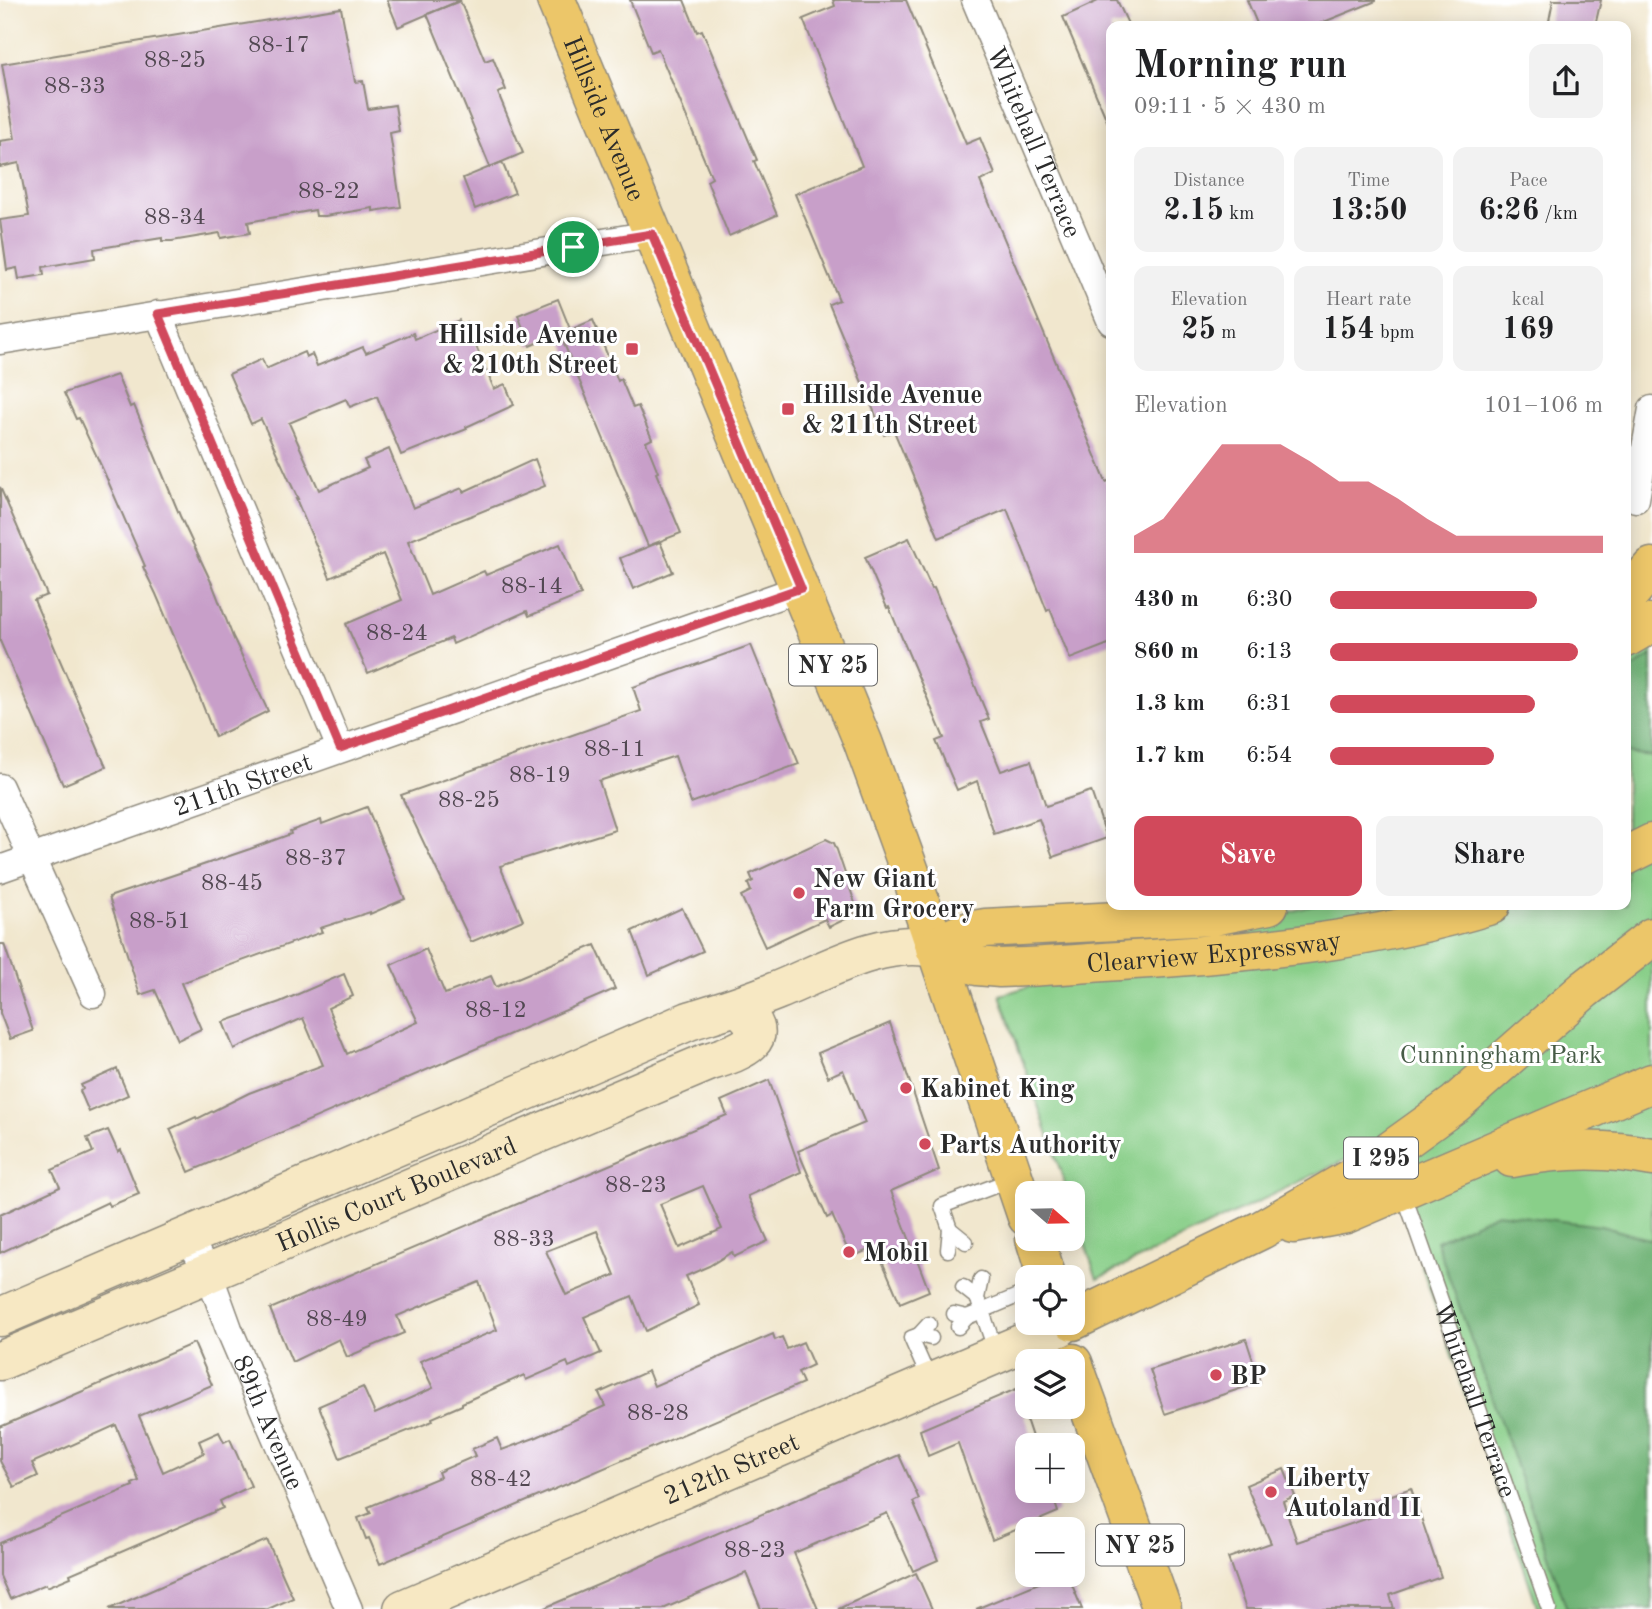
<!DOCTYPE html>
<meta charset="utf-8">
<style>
body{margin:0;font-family:"Old Standard TT",serif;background:#f2f2f2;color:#202124;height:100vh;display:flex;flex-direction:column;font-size:26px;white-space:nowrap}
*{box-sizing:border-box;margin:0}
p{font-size:23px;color:#757577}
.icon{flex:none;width:38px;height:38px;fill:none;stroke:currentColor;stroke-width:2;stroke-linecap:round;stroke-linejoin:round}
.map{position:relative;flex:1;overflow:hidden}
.panel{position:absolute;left:1106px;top:21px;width:525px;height:889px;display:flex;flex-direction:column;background:#fff;border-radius:14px;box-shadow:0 4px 18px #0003}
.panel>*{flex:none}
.needle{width:46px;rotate:110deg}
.tools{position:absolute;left:1015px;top:1181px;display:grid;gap:14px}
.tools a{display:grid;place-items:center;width:70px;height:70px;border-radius:14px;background:#fff;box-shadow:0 4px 18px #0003;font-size:35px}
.pin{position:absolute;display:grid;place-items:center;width:60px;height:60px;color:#fff;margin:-30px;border:4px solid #fff;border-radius:50%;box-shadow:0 2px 7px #0007}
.round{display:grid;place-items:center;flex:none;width:74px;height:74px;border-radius:14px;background:#f2f2f2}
.overview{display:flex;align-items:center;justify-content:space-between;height:119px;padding:0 28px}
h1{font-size:38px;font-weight:800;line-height:52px}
.stats{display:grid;grid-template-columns:repeat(3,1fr);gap:10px;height:119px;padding:7px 28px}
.stats div{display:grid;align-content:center;border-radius:14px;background:#f2f2f2;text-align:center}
.stats b{font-size:30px;font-weight:800}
.stats small{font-size:19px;font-weight:400}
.stats p{font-size:19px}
.chart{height:196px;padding:14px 28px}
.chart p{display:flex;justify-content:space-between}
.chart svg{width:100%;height:126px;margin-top:7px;fill:#d1495b;opacity:.7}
.primary-button{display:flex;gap:14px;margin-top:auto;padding:14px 28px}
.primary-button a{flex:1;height:80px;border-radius:14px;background:#d1495b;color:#fff;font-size:28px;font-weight:800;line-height:80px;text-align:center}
.primary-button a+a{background:#f2f2f2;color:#202124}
ul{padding:0 28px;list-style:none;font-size:23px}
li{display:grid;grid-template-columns:112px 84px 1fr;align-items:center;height:52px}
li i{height:18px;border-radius:9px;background:#d1495b}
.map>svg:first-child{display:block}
.green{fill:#89cf89;stroke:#5a7d5a;stroke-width:2}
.forest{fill:#6eb275;stroke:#4c6e50;stroke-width:2}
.building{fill:#c89fc9;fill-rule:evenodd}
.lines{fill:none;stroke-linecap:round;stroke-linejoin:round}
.lane-casing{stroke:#8e897c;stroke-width:17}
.street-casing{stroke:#8e897c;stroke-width:29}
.secondary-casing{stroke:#8e897c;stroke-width:41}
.primary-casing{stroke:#8e897c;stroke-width:41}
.highway-casing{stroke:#8e897c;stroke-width:41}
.lane{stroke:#fff;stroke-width:14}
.street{stroke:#fff;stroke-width:26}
.secondary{stroke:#f7e8c3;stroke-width:38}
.primary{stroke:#ecc669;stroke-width:38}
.highway{stroke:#ecc669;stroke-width:38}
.route-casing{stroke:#fff;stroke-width:14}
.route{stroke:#d1495b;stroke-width:9}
.poi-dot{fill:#d1495b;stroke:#fff;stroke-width:2.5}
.labels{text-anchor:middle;stroke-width:6;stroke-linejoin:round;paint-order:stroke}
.number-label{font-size:23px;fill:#524852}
.shield{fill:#fff;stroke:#6b6b6b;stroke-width:2}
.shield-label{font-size:24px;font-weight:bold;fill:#2b2b2b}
.street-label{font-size:26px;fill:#2b2b2b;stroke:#fff}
.poi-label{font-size:26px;font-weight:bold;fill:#2b2b2b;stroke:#fff;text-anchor:start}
.park-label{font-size:26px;fill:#475c47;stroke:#fff}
</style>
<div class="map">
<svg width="1652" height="1609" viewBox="0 0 1652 1609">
<rect width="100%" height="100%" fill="#fff"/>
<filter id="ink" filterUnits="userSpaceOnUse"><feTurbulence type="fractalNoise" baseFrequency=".0143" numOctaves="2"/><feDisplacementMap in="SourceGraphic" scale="14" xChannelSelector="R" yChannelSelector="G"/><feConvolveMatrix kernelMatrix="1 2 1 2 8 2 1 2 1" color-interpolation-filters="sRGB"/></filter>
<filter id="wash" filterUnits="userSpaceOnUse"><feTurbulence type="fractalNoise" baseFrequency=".00686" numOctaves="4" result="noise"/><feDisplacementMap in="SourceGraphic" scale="28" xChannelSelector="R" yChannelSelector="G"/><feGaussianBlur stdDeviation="1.57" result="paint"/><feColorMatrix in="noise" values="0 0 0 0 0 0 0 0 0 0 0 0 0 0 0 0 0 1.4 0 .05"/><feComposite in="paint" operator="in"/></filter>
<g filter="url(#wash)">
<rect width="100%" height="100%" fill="#f1e7ce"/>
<polygon class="green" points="1652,584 1652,1609 1538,1609 1380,1143 1097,1279 1073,1208 1073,1194 1068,1193 1000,995 1314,905 1626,905 1626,621"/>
<g class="forest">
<polygon points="1652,655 1652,756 1626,753 1626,673"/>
<polygon points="1497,1213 1601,1226 1652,1240 1652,1609 1567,1609 1436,1241"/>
</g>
<g id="blocks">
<g class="building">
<polygon points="387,0 461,0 398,27"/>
<polygon points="630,0 684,0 697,32 702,30 757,160 754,161 777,215 729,236 707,181 712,178 677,94 658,49 651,52"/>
<polygon points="833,0 906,0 966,144 980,138 995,174 980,181 1106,482 1111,480 1111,643 1070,659 1050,609 1047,611 1007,509 939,538 894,431 884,435 829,304 839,300 795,194 862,166 803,19 835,6"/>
<polygon points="1100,0 1117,0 1129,26 1111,26 1111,130 1063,17"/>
<polygon points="1247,0 1376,0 1376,1 1314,26 1258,26"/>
<polygon points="1553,0 1601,0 1595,26 1548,26"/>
<polygon points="460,1 485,61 493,58 506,90 498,93 523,153 490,167 427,14"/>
<polygon points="341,8 355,82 363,81 368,109 395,105 399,131 390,133 401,207 373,211 373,208 325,216 316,216 315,210 248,222 250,233 221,238 220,233 172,241 162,241 162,238 94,249 95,258 43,267 44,275 19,279 17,268 7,270 0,220 29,216 19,163 0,167 0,141 15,139 2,64"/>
<polygon points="502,162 515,193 475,209 463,178"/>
<polygon points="558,299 570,329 530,346 518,315"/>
<polygon points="459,320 461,325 466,322 494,389 505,384 514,405 466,427 467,429 401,455 377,396 350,407 346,399 289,423 319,490 368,468 364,460 389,449 413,508 462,488 463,492 535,459 545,486 408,541 430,595 484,571 486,575 560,544 581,595 529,616 527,611 453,644 451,638 368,673 346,624 402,600 383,554 330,578 296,499 298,499 261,419 251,424 229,374 262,359 266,369 304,352 306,357 312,354 317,366 363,347 366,353 413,333 415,339"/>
<polygon points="593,320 618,381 621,379 633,408 638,406 652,439 646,442 658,472 656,473 681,533 648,546 560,334"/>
<polygon points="117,375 130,407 134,405 180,516 213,586 233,637 268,711 215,737 196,688 156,594 143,567 145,566 104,472 79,418 76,419 64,393"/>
<polygon points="0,487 47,595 34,600 106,767 63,785 0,641"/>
<polygon points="909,538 932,589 934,588 989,719 981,722 1001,771 1031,761 1046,806 1091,791 1107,838 1053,857 1039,819 994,834 977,781 957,790 936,741 944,738 889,607 887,608 865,557"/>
<polygon points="660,542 673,572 633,589 620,558"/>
<polygon points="751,645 799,764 691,803 675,756 599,781 615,830 500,866 523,920 471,942 401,795 641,711 633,687"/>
<polygon points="367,807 405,899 370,914 370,912 320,928 322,932 181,983 201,1029 178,1040 155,990 140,995 109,897 250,849 291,834 290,831 321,820 322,824"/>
<polygon points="826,839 834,843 837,850 856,906 854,915 829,927 825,919 765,947 741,896 751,891 748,884 753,881 750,874"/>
<polygon points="682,908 703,951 649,975 632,931"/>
<polygon points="0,944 4,944 33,1031 10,1039 0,1013"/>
<polygon points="595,945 615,989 189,1172 170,1129 196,1117 197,1119 249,1093 323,1065 303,1018 234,1049 223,1022 280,1002 344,974 353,996 328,1008 347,1054 418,1022 391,965 426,949 445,994 491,976 496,987"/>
<polygon points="890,1023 939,1170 891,1191 929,1291 900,1303 876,1247 851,1257 832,1215 827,1218 798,1151 865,1123 843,1070 828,1077 818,1053"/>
<polygon points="117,1069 128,1095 89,1112 80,1091 83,1089 81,1085"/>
<path d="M769,1080L801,1172L748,1196L768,1241L734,1257L732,1252L709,1266L686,1276L699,1305L646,1331L632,1296L584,1317L601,1353L569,1367L567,1362L526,1380L524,1375L462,1403V1405L432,1418L433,1421L340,1458L319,1406L363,1387L375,1414L433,1388L420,1361L497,1330L479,1282L397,1316L404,1333L347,1357L339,1339L292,1362L270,1309L727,1115L721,1101ZM703,1186L722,1229L679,1248L660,1204ZM597,1231L615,1275L566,1295L546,1251Z"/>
<polygon points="108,1130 118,1152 121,1150 139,1194 110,1206 108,1202 0,1253 0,1215 60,1187 52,1170 93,1152 87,1138"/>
<polygon points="773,1334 775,1340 782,1337 787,1349 803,1342 813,1365 798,1372 803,1383 380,1564 369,1538 366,1539 358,1518 371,1513 368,1507 440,1477 438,1472 475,1456 472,1449 497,1438 502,1450 537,1437 605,1406 599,1393 648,1371 654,1386"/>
<polygon points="1246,1339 1260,1382 1165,1414 1150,1370"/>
<polygon points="194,1343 212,1385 139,1416 163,1472 204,1453 199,1441 219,1432 224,1442 230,1439 251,1486 220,1501 223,1508 70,1574 71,1577 47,1587 46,1584 10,1599 0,1576 0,1543 133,1486 132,1484 139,1481 116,1425 32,1463 38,1476 14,1487 0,1461 0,1427"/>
<polygon points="1016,1389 1035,1446 1027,1446 1027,1491 1051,1491 1058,1512 992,1540 958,1443 928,1456 920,1430"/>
<polygon points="899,1455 919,1499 913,1502 938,1560 913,1571 887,1513 794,1553 818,1609 761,1609 746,1573 663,1609 542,1609"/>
<polygon points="1284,1469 1295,1496 1283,1501 1297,1542 1372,1517 1367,1504 1411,1488 1441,1577 1390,1595 1394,1609 1246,1609 1228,1558 1271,1543 1246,1485"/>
<polygon points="267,1540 293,1598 268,1609 109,1609"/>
<polygon points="916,1573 932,1609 838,1609"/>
<polygon points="1058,1575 1068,1575 1082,1609 976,1609"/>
</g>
</g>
</g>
<g filter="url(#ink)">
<use href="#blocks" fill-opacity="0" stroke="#8e897c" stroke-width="2"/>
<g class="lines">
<g class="lane-casing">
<g id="lane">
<path id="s1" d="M1403,1192L1549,1609"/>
<polyline points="966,1242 950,1229 942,1206 1013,1179"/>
<polyline points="948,1250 950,1229"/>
<polyline points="963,1287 977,1298 981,1279"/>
<polyline points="954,1314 967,1317 958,1327"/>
<polyline points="967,1317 982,1311 979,1303"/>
<polyline points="929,1324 919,1335 931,1338"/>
<polyline points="919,1335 911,1338 930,1381"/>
<polyline points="996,1352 982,1311 1027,1292"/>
</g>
</g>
<g class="street-casing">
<g id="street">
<path id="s2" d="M975,0L1111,322"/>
<polyline points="158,314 340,748"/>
<polyline points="0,341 652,234"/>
<polyline points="1636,499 1652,409"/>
<polyline points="0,787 93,994"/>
<path id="s3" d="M0,869L801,588"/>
<path id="s4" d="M187,1237L208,1271L229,1329L349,1609"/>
</g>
</g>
<g class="secondary-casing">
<g id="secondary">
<path d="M0,1317L689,1021C717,1012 744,1004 771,993C823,973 878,937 935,948"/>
<path id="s5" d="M0,1361L708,1062C739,1052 780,1040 737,1006"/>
<path id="s6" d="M403,1609L1060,1327"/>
</g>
</g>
<g class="primary-casing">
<g id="primary">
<path id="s7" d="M556,0L863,742L910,872L1027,1217"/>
<polyline points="1035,1239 1047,1278"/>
<polyline points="1073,1363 1162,1609"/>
</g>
</g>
<g class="highway-casing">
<g id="highway">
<polyline points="1626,598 1652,567"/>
<polyline points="1626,638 1652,623"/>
<polyline points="1626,856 1652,843"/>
<path id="s8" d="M1269,905L1213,916L985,928C965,931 951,936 935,948L977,966L1000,968C1044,967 1089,963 1133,960C1255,952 1374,941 1491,905"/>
<path d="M1512,1158C1559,1149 1605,1147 1652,1157"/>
<polyline points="1293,1224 1346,1214 1652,1083"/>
<polyline points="1073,1321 1261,1230 1358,1174 1455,1104 1584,990 1652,937"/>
</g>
</g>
<use href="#lane" class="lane"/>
<use href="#street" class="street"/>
<use href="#secondary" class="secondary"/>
<use href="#primary" class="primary"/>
<use href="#highway" class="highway"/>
</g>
</g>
<g class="lines" filter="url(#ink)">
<g class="route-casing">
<polygon id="route" points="652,234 801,588 340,748 158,314"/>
</g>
<use href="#route" class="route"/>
</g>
<g class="poi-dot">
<rect x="625" y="342" width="14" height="14" rx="3.5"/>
<rect x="781" y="402" width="14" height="14" rx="3.5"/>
<circle cx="799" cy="893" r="7"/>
<circle cx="906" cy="1088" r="7"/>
<circle cx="925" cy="1144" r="7"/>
<circle cx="849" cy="1252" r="7"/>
<circle cx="1216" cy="1375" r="7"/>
<circle cx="1271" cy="1492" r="7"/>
</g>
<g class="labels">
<g class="number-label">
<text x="279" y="52">88-17</text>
<text x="175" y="67">88-25</text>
<text x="75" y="93">88-33</text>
<text x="329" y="198">88-22</text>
<text x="175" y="224">88-34</text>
<text x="532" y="593">88-14</text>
<text x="397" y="640">88-24</text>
<text x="615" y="756">88-11</text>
<text x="540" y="782">88-19</text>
<text x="469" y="807">88-25</text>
<text x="316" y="865">88-37</text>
<text x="232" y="890">88-45</text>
<text x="160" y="928">88-51</text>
<text x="496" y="1017">88-12</text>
<text x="636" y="1192">88-23</text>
<text x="524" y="1246">88-33</text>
<text x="337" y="1326">88-49</text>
<text x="658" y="1420">88-28</text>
<text x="501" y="1486">88-42</text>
<text x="755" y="1557">88-23</text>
</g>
<g class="shield">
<rect x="789" y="644.5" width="88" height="41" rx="5"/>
<rect x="1344" y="1137.5" width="74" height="41" rx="5"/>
<rect x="1096" y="1524.5" width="88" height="41" rx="5"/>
</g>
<g class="shield-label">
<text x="833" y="673">NY 25</text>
<text x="1381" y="1166">I 295</text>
<text x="1140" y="1553">NY 25</text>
</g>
<g class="street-label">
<text dy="9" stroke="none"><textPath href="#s7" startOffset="128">Hillside Avenue</textPath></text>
<text dy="9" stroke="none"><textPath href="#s2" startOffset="154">Whitehall Terrace</textPath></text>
<text dy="9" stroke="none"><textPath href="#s3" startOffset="257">211th Street</textPath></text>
<text dy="9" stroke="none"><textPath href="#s8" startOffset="623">Clearview Expressway</textPath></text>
<text dy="9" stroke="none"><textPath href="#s5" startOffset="430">Hollis Court Boulevard</textPath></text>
<text dy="9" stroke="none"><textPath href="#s1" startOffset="220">Whitehall Terrace</textPath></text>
<text dy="9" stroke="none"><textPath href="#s4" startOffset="203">89th Avenue</textPath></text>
<text dy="9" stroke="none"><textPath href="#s6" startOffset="357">212th Street</textPath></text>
</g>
<g class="poi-label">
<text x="618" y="343" text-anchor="end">Hillside Avenue<tspan x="618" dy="30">&amp; 210th Street</tspan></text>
<text x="802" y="403">Hillside Avenue<tspan x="802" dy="30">&amp; 211th Street</tspan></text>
<text x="813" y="887">New Giant<tspan x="813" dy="30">Farm Grocery</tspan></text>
<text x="920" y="1097">Kabinet King</text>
<text x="939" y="1153">Parts Authority</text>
<text x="863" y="1261">Mobil</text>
<text x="1230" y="1384">BP</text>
<text x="1285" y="1486">Liberty<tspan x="1285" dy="30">Autoland II</tspan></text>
</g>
<g class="park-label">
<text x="1501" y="1063">Cunningham Park</text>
</g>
</g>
</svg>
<div class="tools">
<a><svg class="needle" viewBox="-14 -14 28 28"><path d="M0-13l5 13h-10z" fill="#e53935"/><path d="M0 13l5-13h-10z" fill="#757577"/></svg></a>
<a><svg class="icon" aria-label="locate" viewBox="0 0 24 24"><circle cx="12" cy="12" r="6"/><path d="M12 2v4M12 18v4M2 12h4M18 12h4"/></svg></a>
<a><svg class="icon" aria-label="layers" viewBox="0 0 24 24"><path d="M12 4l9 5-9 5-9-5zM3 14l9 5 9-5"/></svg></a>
<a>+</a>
<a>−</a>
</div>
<div class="pin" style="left:573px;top:247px;background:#1e9e55"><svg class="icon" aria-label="arrive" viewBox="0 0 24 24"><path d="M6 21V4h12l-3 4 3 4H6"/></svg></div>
<section class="panel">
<div class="overview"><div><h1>Morning run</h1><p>09:11 · 5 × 430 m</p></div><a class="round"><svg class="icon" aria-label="share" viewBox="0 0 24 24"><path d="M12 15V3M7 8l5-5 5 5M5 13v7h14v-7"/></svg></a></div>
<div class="stats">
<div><p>Distance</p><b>2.15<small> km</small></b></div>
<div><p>Time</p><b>13:50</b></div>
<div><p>Pace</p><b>6:26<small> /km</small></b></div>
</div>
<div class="stats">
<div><p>Elevation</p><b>25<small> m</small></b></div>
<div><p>Heart rate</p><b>154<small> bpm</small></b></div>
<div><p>kcal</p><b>169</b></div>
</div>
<div class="chart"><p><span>Elevation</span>101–106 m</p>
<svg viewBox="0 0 160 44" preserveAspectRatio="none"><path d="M0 44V38L10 32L20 19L30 6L40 6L50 6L60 12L70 19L80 19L90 25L100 32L110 38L120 38L130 38L140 38L150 38L160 38V44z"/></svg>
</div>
<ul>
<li><b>430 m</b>6:30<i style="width:76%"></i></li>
<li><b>860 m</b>6:13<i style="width:91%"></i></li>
<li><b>1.3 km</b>6:31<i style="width:75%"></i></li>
<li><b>1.7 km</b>6:54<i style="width:60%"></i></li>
</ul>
<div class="primary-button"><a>Save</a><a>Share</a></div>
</section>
</div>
